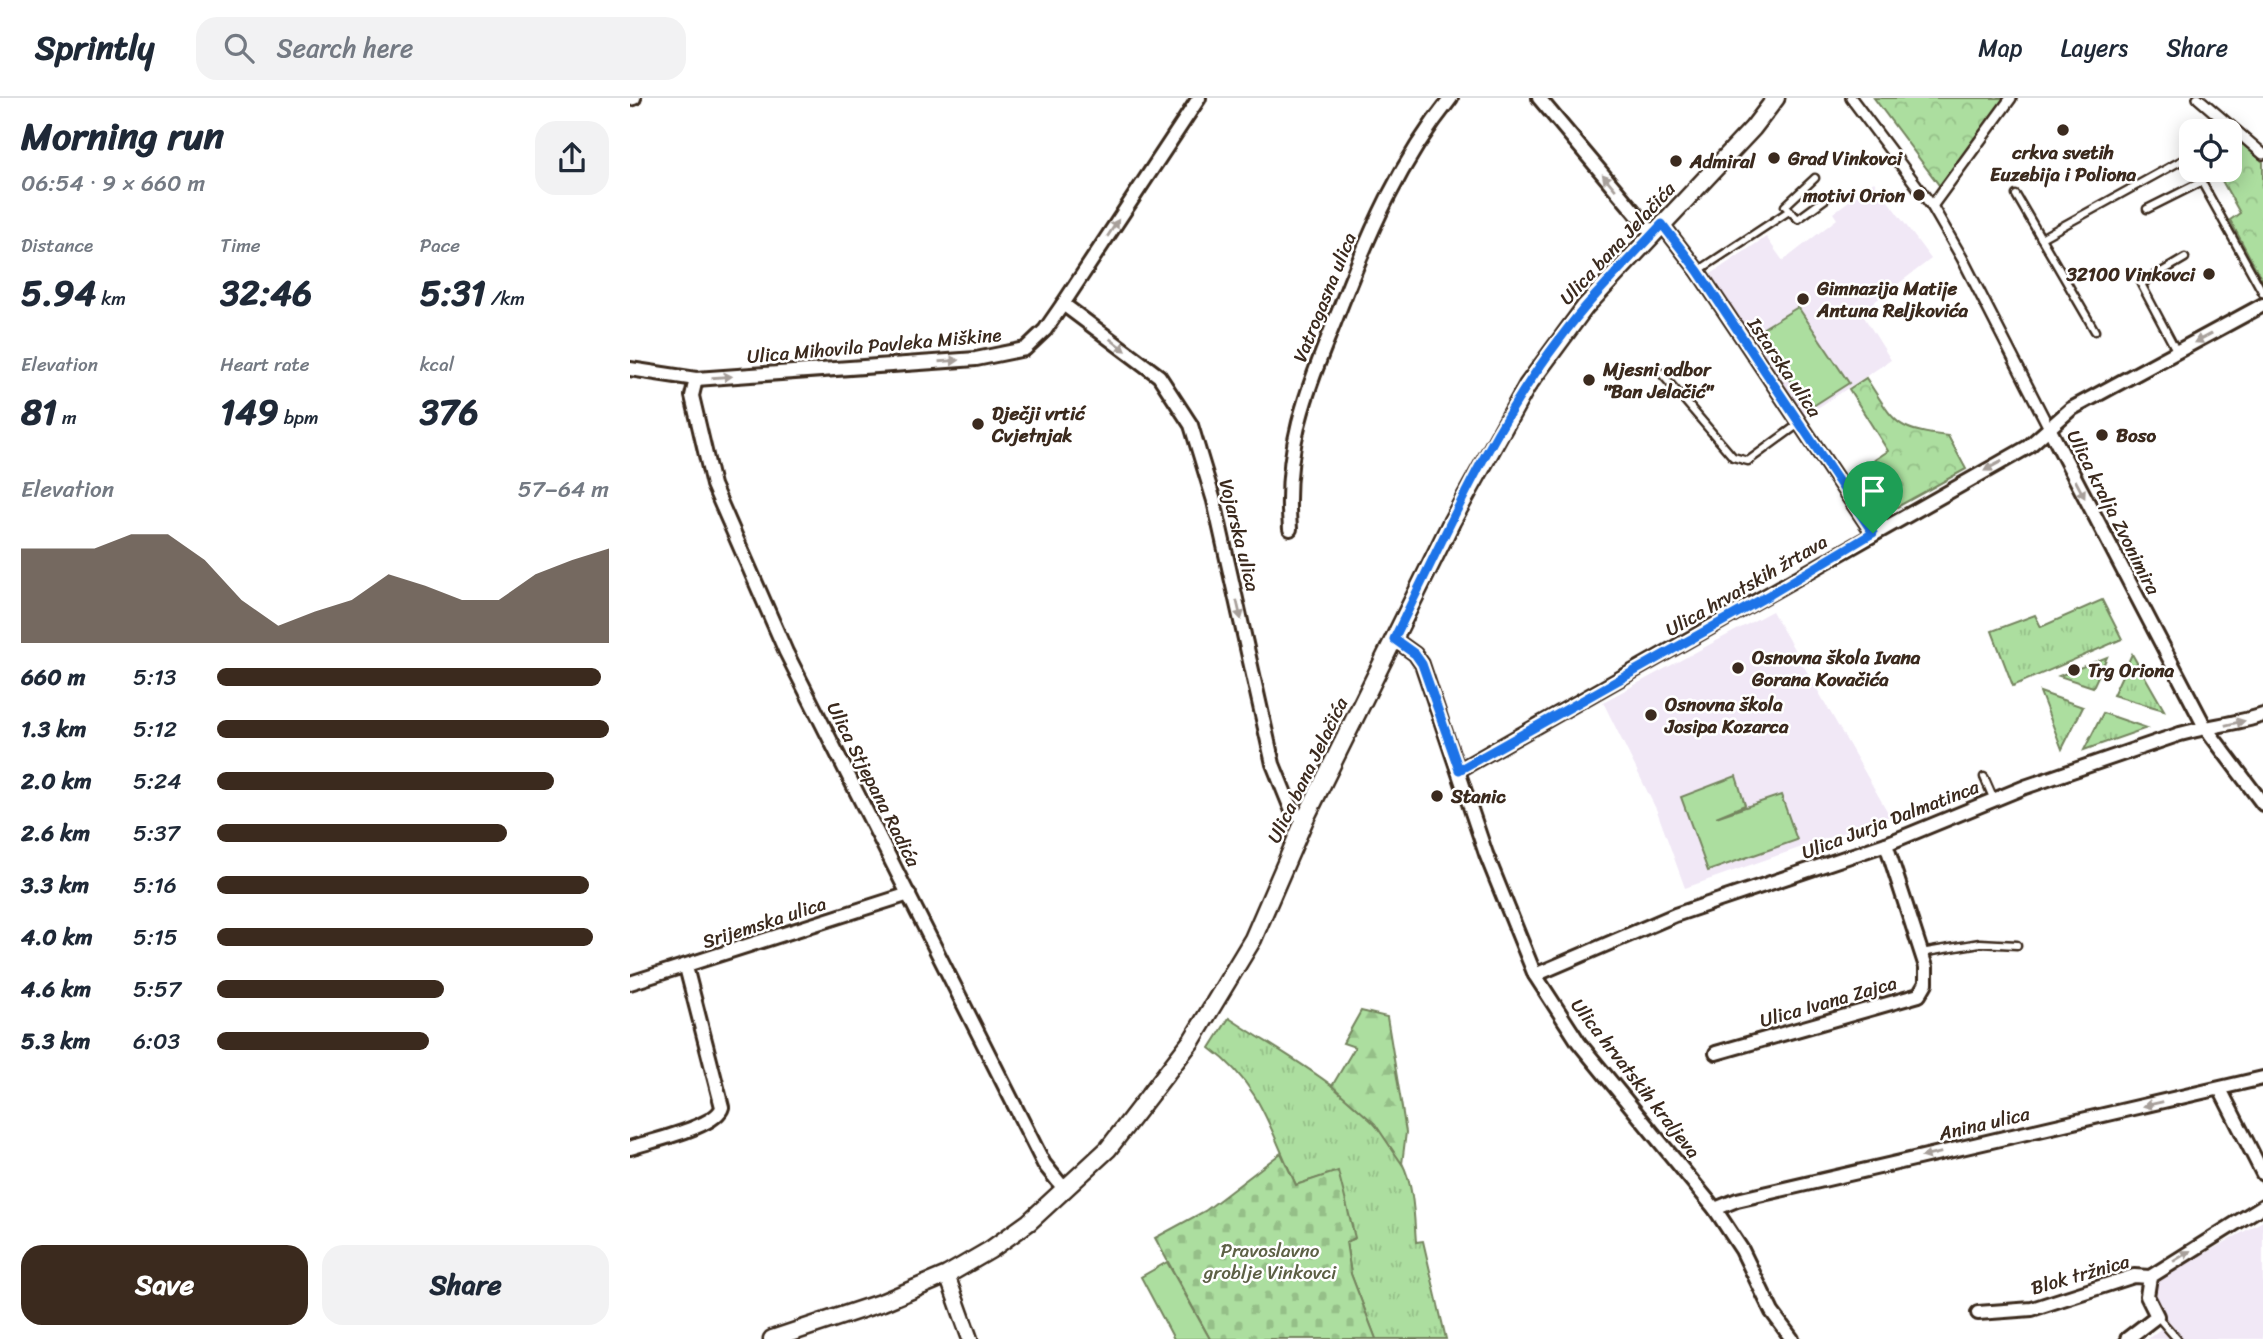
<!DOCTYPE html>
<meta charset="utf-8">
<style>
body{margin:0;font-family:Sriracha,sans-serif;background:#f2f2f3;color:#1f2937;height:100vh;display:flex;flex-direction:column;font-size:26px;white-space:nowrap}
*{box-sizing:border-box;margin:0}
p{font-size:23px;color:#747a83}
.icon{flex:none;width:38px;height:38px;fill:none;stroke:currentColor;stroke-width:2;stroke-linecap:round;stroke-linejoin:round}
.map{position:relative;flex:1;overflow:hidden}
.sheet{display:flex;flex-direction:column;background:#fff;width:630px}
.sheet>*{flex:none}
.buttons{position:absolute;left:1549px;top:21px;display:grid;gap:14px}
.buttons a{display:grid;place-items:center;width:63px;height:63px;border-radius:14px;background:#fff;box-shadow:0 4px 18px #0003;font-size:35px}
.pin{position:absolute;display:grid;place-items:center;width:60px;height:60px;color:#fff;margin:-72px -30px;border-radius:50% 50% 50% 0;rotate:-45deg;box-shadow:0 0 7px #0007}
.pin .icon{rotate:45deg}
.round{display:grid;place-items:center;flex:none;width:74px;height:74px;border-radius:21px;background:#f2f2f3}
.head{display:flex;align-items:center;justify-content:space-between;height:119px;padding:0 21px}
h1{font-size:38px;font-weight:800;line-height:52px}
.stats{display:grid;grid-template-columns:repeat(3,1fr);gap:10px;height:119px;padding:7px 21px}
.stats div{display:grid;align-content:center}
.stats b{font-size:35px;font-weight:800}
.stats small{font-size:19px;font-weight:400}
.stats p{font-size:19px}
.chart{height:196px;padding:14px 21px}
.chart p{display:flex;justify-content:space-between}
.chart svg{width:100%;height:126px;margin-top:7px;fill:#3b2a1e;opacity:.7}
.button{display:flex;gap:14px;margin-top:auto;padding:14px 21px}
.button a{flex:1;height:80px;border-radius:21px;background:#3b2a1e;color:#fff;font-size:28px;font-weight:800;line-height:80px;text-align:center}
.button a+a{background:#f2f2f3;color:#1f2937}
ul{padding:0 21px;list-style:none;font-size:23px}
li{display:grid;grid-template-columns:112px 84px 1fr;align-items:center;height:52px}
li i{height:18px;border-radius:9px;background:#3b2a1e}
header{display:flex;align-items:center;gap:42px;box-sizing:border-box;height:98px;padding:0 35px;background:#fff;border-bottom:2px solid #e0e1e3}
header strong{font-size:33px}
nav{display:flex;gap:38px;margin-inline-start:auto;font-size:24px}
.search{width:490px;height:63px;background:#f2f2f3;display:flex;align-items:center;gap:18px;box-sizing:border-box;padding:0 24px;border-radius:21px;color:#747a83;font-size:26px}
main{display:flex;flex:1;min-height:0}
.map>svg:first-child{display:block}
.built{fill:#f1e8f6}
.grass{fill:url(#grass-tufts);stroke:#74845e;stroke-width:2}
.forest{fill:url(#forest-firs);stroke:#74845e;stroke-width:2}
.cemetery{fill:url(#cemetery-stones);stroke:#74845e;stroke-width:2}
.park{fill:url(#park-crowns);stroke:#74845e;stroke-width:2}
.garden{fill:#acde9f;stroke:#74845e;stroke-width:2}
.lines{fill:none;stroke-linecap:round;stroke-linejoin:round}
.service-casing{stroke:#3b2a1e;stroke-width:11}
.pedestrian-casing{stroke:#3b2a1e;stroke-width:14}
.minor-casing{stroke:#3b2a1e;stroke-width:18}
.tertiary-casing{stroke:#3b2a1e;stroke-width:19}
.secondary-casing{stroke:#3b2a1e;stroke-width:21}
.service{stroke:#fff;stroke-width:6}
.pedestrian{stroke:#fff;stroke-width:9}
.minor{stroke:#fff;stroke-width:12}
.tertiary{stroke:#fff;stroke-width:14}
.secondary{stroke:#fff;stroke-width:16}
.oneway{fill:#a79f9a}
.route-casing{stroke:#fff;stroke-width:14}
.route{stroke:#1a73e8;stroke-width:9}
.poi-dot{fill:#3b2a1e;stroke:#fff;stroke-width:2.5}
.labels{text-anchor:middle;stroke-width:5;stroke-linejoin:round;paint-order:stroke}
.poi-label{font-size:19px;font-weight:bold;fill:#3b2a1e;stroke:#fff;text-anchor:start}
.street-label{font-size:19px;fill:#3b2a1e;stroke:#fff}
.park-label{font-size:19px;fill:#5d6045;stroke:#fff}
</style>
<header>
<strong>Sprintly</strong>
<div class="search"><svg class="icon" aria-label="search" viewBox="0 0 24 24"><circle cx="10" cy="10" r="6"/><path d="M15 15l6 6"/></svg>Search here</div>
<nav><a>Map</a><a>Layers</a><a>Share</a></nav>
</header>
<main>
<section class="sheet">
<div class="head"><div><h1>Morning run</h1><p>06:54 · 9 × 660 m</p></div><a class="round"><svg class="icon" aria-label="share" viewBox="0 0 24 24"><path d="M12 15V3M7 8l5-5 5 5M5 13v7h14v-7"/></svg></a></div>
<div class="stats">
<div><p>Distance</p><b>5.94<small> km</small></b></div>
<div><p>Time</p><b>32:46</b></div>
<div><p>Pace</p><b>5:31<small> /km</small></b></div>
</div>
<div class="stats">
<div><p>Elevation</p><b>81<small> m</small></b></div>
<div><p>Heart rate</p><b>149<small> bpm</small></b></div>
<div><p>kcal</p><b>376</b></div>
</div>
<div class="chart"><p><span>Elevation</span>57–64 m</p>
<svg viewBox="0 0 160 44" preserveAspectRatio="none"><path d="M0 44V11L10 11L20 11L30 6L40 6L50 15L60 29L70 38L80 33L90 29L100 20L110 24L120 29L130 29L140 20L150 15L160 11V44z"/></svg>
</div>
<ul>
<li><b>660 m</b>5:13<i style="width:98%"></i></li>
<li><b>1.3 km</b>5:12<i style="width:100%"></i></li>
<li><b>2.0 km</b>5:24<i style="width:86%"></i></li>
<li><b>2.6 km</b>5:37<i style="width:74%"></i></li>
<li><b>3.3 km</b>5:16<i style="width:95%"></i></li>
<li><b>4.0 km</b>5:15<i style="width:96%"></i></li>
<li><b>4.6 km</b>5:57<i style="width:58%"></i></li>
<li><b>5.3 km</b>6:03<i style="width:54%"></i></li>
</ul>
<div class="button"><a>Save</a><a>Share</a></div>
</section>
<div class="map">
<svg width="1633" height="1241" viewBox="0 0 1633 1241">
<defs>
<pattern id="grass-tufts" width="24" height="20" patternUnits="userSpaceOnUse" patternTransform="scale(1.75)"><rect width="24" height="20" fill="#acde9f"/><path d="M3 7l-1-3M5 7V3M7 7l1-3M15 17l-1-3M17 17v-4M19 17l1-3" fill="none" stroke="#95bf88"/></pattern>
<pattern id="forest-firs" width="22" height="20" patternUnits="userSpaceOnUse" patternTransform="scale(1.75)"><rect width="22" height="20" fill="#acde9f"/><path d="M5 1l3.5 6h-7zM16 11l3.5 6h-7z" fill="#95bf88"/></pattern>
<pattern id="cemetery-stones" width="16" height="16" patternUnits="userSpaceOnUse" patternTransform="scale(1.75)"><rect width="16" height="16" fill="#acde9f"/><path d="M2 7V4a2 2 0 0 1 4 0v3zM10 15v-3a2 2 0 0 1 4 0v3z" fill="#95bf88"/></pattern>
<pattern id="park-crowns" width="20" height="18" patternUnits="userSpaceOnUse" patternTransform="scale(1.75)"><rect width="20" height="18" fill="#acde9f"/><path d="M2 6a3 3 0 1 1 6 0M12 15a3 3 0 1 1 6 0" fill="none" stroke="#95bf88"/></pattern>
</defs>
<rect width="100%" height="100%" fill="#fff"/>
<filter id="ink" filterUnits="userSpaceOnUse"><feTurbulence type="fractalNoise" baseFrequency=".0143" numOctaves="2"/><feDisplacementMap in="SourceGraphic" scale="14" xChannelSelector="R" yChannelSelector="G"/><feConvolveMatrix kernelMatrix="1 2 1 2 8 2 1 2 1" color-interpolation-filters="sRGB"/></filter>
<g filter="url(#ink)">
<g class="built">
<polygon points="1244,84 1301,161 1231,214 1261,262 1172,320 1081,176 1136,139 1153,163 1207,121 1203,115"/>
<polygon points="1142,513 1260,718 1055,790 1027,713 973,604"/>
<polygon points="1633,1123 1633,1241 1518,1241 1539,1224 1523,1199 1527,1182"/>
</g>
<g class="grass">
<polygon points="1472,502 1492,541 1383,588 1362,533 1405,517 1411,529"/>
<polygon points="1502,556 1534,612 1483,597"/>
<polygon points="1477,559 1463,589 1429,578"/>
<polygon points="1410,594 1453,609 1432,651"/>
<polygon points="1473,615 1517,630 1454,652"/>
<path d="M599,920C660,961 736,997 772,1065C784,1088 784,1119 786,1144L793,1143L816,1241H746L721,1176L716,1144L724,1141L707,1074L666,1087C640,1032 631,987 580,950Z"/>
</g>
<polygon class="forest" points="731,913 757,919 776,1034 772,1066 745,1026 702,988 725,949 713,945"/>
<polygon class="cemetery" points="651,1055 666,1087 708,1073 725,1140 716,1144 721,1176 746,1241 580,1241 525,1140 575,1113"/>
<g class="park">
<polygon points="1244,0 1384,0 1385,3 1315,95"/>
<polygon points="1600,35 1633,64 1633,184 1600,122 1610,115 1586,72 1600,72"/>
<path d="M1236,280C1265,324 1263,332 1318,338L1336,371L1249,419L1223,384L1228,380L1225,375L1258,353L1219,291Z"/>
</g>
<g class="garden">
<polygon points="1168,209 1219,285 1180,310 1127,234"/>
<polygon points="1106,678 1115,707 1086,719 1151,697 1167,742 1078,773 1051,699"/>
<polygon points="537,1164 580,1241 544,1241 511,1179"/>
</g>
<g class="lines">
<g class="service-casing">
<g id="service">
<polyline points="1578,33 1581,29"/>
<polyline points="1565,72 1633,195"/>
<polyline points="1185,80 1155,108 1168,121 1198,99"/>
<polyline points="1386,97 1465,233"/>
<polyline points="1517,111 1571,84"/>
<polyline points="1411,140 1558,59"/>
<polyline points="1068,173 1159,113"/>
<polyline points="1547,254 1511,186 1555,160"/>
<polyline points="1031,275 1103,359 1118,363 1170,325"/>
<polyline points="1354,679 1364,702"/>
<polyline points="1291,855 1350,845 1387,847"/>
<polyline points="1527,1218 1547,1241"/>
</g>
</g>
<g class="pedestrian-casing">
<g id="pedestrian">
<polyline points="1221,0 1302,108 1332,160 1419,330"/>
<polyline points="1568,0 1633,56"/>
<polyline points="1302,108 1381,0"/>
</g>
</g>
<g class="minor-casing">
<g id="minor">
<polyline points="909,0 1023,136"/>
<polyline points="0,1 4,0"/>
<polyline points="1032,126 1068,173 1243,435"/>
<polyline points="433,206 529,278 561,327 584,403 643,666 662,713 675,721"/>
<polyline points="0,271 66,281 346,261 395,251 415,232 433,206 569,0"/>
<polyline points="66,281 62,298 83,387 156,554 414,1066 435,1092"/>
<polyline points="1419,330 1575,629 1633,706"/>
<path d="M660,431C653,345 679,288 710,210C740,133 769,65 821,0"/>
<polyline points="764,541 785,556 792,566 856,756 905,877 949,945 1085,1111 1112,1152 1142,1214 1162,1241"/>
<polyline points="829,672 1398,349 1441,311 1633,207"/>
<path d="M905,877L1045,817L1256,746L1395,689L1550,636C1578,628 1606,626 1633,617"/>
<polyline points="0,885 279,796"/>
<polyline points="1086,955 1289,897 1296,885 1296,869 1256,746"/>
<polyline points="1590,991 1633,1076"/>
<path d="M0,1050C20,1043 87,1029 92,1009L56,869"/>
<polyline points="1085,1111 1107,1102 1633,980"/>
<polyline points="1348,1215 1402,1211 1504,1178 1520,1179"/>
<polyline points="1497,1241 1527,1218 1517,1198 1520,1179 1633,1108"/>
</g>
</g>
<g class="tertiary-casing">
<polyline id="tertiary" points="317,1177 340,1241"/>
</g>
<g class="secondary-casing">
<polyline id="secondary" points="142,1241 253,1204 317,1177 360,1152 399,1124 478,1051 562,942 623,841 675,721 822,423 897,288 955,209 1123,30 1146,0"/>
</g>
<use href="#service" class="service"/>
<use href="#pedestrian" class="pedestrian"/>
<use href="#minor" class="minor"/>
<use href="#tertiary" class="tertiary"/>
<use href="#secondary" class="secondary"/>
</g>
<defs><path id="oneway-solid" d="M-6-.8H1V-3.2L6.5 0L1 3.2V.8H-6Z" transform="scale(1.75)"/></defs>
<g class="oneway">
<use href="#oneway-solid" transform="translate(979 84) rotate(-130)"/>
<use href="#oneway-solid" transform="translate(483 130) rotate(-57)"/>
<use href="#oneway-solid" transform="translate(1573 240) rotate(152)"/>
<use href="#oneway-solid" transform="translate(488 247) rotate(37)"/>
<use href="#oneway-solid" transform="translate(319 263) rotate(-4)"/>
<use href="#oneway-solid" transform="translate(92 279) rotate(-4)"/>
<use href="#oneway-solid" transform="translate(1363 368) rotate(151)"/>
<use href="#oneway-solid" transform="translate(1450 391) rotate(62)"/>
<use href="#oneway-solid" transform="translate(609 512) rotate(77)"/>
<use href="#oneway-solid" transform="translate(1605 625) rotate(-13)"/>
<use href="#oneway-solid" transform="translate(1523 1006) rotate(167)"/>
<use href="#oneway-solid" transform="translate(1301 1057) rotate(167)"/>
<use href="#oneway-solid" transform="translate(1552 1158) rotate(-32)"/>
</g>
</g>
<g class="lines" filter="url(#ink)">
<g class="route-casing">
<path id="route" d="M1032,126L1068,173L1243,435L1141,496L829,672L792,566L785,556L764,541C814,440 860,332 929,242C960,200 997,164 1032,126Z"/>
</g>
<use href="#route" class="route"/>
</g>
<g class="poi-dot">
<circle cx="1433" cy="32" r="7"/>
<circle cx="1144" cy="60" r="7"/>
<circle cx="1046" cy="63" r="7"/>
<circle cx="1289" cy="97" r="7"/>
<circle cx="1579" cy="176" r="7"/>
<circle cx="1173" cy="201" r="7"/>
<circle cx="959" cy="282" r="7"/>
<circle cx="348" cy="326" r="7"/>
<circle cx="1472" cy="337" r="7"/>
<circle cx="1108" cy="570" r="7"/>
<circle cx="1444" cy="572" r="7"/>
<circle cx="1021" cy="617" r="7"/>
<circle cx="807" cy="698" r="7"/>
</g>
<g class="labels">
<g class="poi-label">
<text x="1433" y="61" text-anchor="middle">crkva svetih<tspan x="1433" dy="22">Euzebija i Poliona</tspan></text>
<text x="1158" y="67">Grad Vinkovci</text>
<text x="1060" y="70">Admiral</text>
<text x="1275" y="104" text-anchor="end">motivi Orion</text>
<text x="1565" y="183" text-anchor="end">32100 Vinkovci</text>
<text x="1187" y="197">Gimnazija Matije<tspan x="1187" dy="22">Antuna Reljkovića</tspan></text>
<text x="973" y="278">Mjesni odbor<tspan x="973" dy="22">"Ban Jelačić"</tspan></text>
<text x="362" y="322">Dječji vrtić<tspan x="362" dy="22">Cvjetnjak</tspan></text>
<text x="1486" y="344">Boso</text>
<text x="1122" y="566">Osnovna škola Ivana<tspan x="1122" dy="22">Gorana Kovačića</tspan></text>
<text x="1458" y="579">Trg Oriona</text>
<text x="1035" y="613">Osnovna škola<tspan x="1035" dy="22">Josipa Kozarca</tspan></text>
<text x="821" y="705">Stanic</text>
</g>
<g class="street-label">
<text transform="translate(987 145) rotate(-47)" y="7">Ulica bana Jelačića</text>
<text transform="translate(694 199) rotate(-68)" y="7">Vatrogasna ulica</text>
<text transform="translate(244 247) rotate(-5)" y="7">Ulica Mihovila Pavleka Miškine</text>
<text transform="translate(1155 269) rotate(56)" y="7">Istarska ulica</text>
<text transform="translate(1484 414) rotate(63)" y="7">Ulica kralja Zvonimira</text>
<text transform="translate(610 437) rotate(76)" y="7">Vojarska ulica</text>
<text transform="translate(1116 487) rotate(-30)" y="7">Ulica hrvatskih žrtava</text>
<text transform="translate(677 672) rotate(-64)" y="7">Ulica bana Jelačića</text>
<text transform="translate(244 686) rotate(63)" y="7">Ulica Stjepana Radića</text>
<text transform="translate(1260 721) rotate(-21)" y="7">Ulica Jurja Dalmatinca</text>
<text transform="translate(134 824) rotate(-18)" y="7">Srijemska ulica</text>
<text transform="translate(1198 903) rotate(-16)" y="7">Ulica Ivana Zajca</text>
<text transform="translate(1006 980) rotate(52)" y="7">Ulica hrvatskih kraljeva</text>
<text transform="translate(1354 1025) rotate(-13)" y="7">Anina ulica</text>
<text transform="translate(1450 1176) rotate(-16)" y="7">Blok tržnica</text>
</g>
<g class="park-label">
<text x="640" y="1159">Pravoslavno<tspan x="640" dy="22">groblje Vinkovci</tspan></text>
</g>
</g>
</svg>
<div class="buttons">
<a><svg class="icon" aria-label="locate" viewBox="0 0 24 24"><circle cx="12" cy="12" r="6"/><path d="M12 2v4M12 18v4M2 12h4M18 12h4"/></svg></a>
</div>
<div class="pin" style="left:1243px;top:435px;background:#1e9e55"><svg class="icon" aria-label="arrive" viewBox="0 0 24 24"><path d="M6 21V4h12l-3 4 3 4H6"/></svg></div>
</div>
</main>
